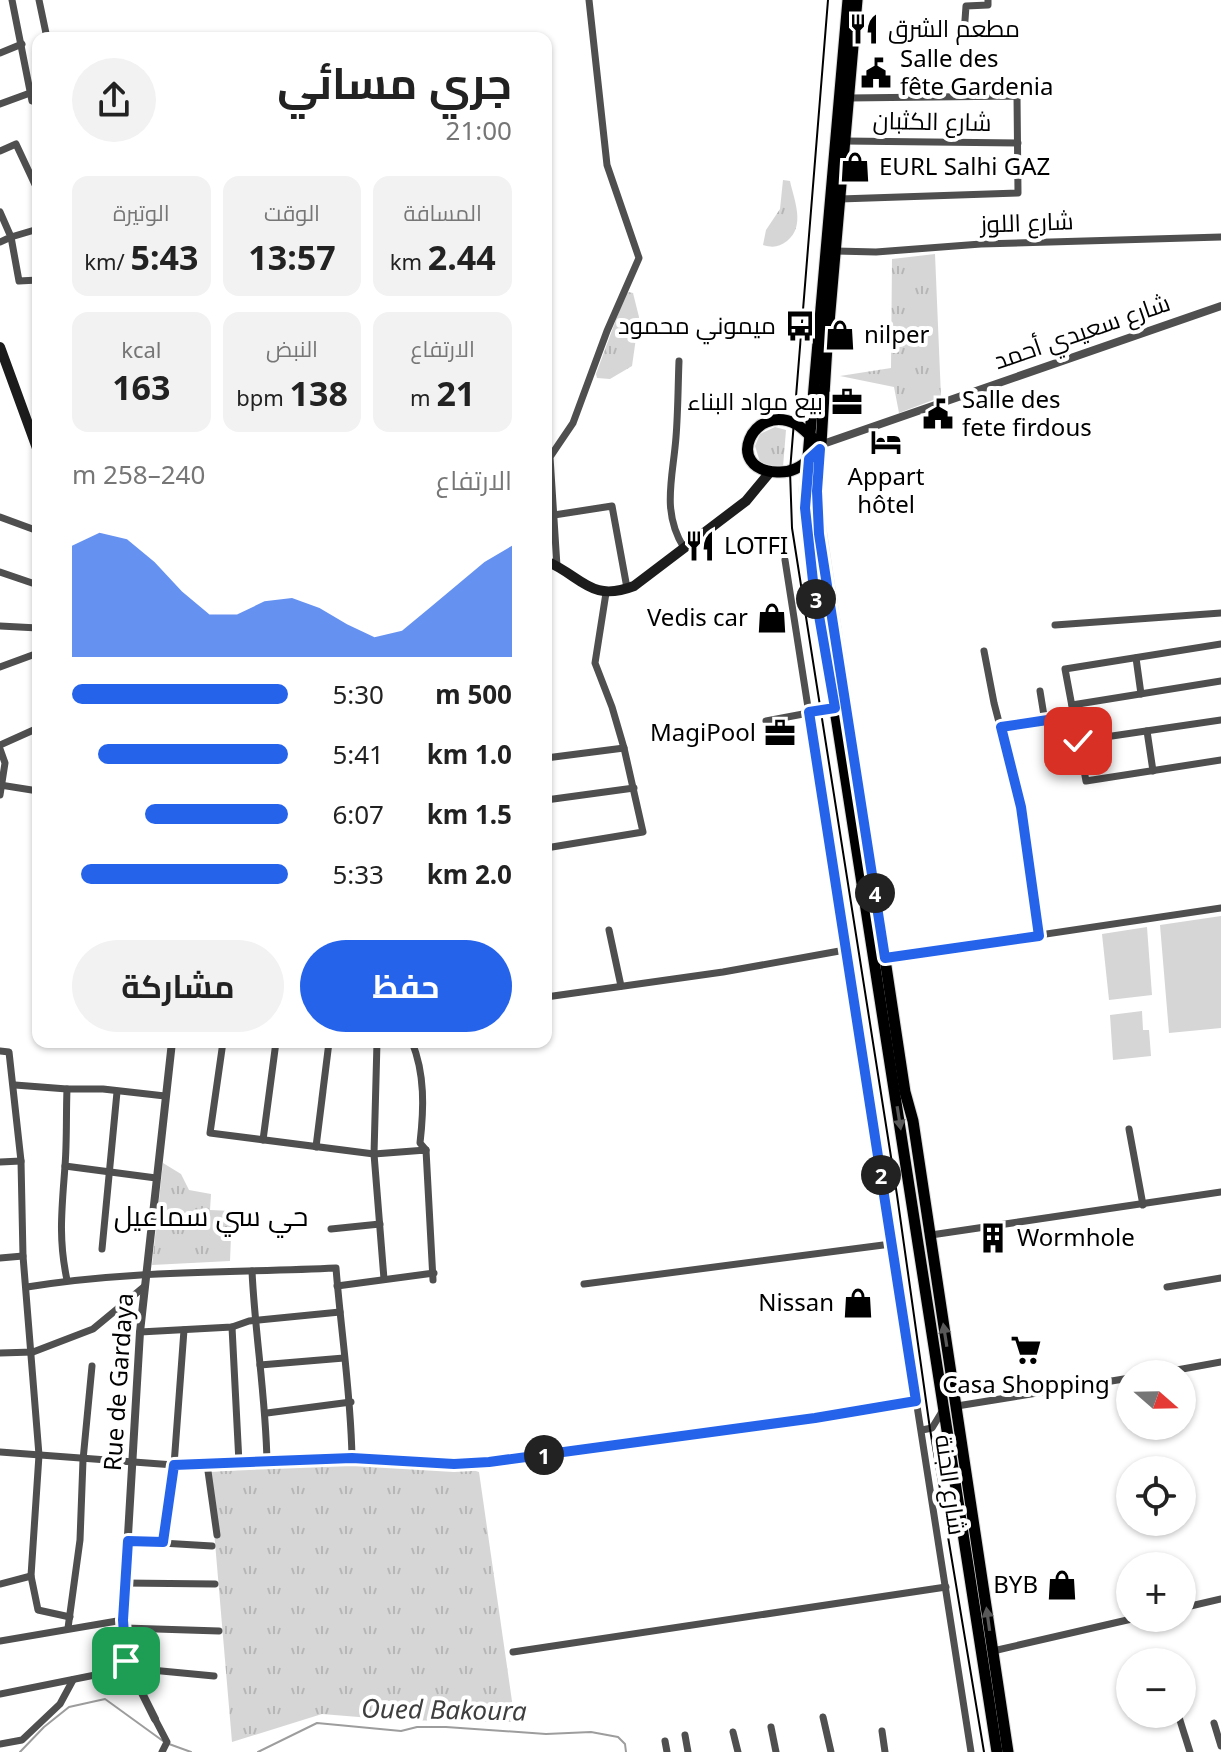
<!DOCTYPE html>
<html lang="ar">
<meta charset="utf-8">
<style>
body{margin:0;font-family:"Noto Sans",Cairo,sans-serif;background:#f2f2f2;color:#222;direction:rtl;height:100vh;display:flex;flex-direction:column;font-size:30px;white-space:nowrap}
*{box-sizing:border-box;margin:0}
p{font-size:26px;color:#767676}
.icon{flex:none;width:44px;height:44px;fill:none;stroke:currentColor;stroke-width:2;stroke-linecap:round;stroke-linejoin:round}
.map{position:relative;flex:1;overflow:hidden;direction:ltr}
.sheet{position:absolute;left:32px;top:32px;width:520px;height:1016px;display:flex;flex-direction:column;background:#fff;border-radius:16px;box-shadow:0 2px 6px #0004;direction:rtl}
.sheet>*{flex:none}
.needle{width:52px;rotate:110deg}
.controls{position:absolute;left:1116px;top:1360px;display:grid;gap:16px}
.controls a{display:grid;place-items:center;width:80px;height:80px;border-radius:50%;background:#fff;box-shadow:0 2px 6px #0004;font-size:40px}
.pin{position:absolute;display:grid;place-items:center;width:68px;height:68px;color:#fff;margin:-34px;border-radius:16px;box-shadow:0 4px 12px #0006}
.km{position:absolute;width:40px;height:40px;margin:-20px;border-radius:50%;background:#222;color:#fff;font-size:22px;line-height:40px;text-align:center}
.round{display:grid;place-items:center;flex:none;width:84px;height:84px;border-radius:42px;background:#f2f2f2}
.overview{display:flex;align-items:center;justify-content:space-between;height:136px;padding:0 40px}
h1{font-size:44px;font-weight:700;line-height:60px}
.figures{display:grid;grid-template-columns:repeat(3,1fr);gap:12px;height:136px;padding:8px 40px}
.figures div{display:grid;align-content:center;border-radius:16px;background:#f2f2f2;text-align:center}
.figures b{font-size:34px;font-weight:700}
.figures small{font-size:22px;font-weight:400}
.figures p{font-size:22px}
.chart{height:224px;padding:16px 40px}
.chart p{display:flex;justify-content:space-between}
.chart svg{width:100%;height:144px;margin-top:8px;fill:#2563eb;opacity:.7}
.button{display:flex;gap:16px;margin-top:auto;padding:16px 40px}
.button a{flex:1;height:92px;border-radius:48px;background:#2563eb;color:#fff;font-size:32px;font-weight:700;line-height:92px;text-align:center}
.button a+a{background:#f2f2f2;color:#222}
ul{padding:0 40px;list-style:none;font-size:26px}
li{display:grid;grid-template-columns:128px 96px 1fr;align-items:center;height:60px}
li i{height:20px;border-radius:10px;background:#2563eb}
.map>svg:first-child{display:block}
.grass{fill:url(#grass-tufts)}
.green{fill:#d6d6d6}
.lines{fill:none;stroke-linecap:round;stroke-linejoin:round}
.stream{stroke:#9d9d9d;stroke-width:2}
.primary-casing{stroke:#dbdbdb;stroke-width:13}
.minor{stroke:#4f4f4f;stroke-width:7}
.tertiary{stroke:#4f4f4f;stroke-width:8}
.secondary{stroke:#1c1c1c;stroke-width:10}
.primary{stroke:#000;stroke-width:11}
.tram{stroke:#000;stroke-width:2}
.oneway{fill:#595959}
.route-casing{stroke:#fff;stroke-width:16}
.route{stroke:#2563eb;stroke-width:10}
.labels{text-anchor:middle;stroke-width:8;stroke-linejoin:round;paint-order:stroke}
.poi-label{font-size:24px;fill:#000;stroke:#fff;text-anchor:start}
.street-label{font-size:24px;fill:#000;stroke:#fff}
.water-label{font-size:26px;font-style:italic;fill:#3e3e3e;stroke:#fff}
.quarter-label{font-size:28px;fill:#000;stroke:#fff}
</style>
<div class="map">
<svg width="1221" height="1752" viewBox="0 0 1221 1752">
<defs>
<pattern id="grass-tufts" width="24" height="20" patternUnits="userSpaceOnUse" patternTransform="scale(2)"><rect width="24" height="20" fill="#d6d6d6"/><path d="M3 7l-1-3M5 7V3M7 7l1-3M15 17l-1-3M17 17v-4M19 17l1-3" fill="none" stroke="#b6b6b6"/></pattern>
</defs>
<rect width="100%" height="100%" fill="#fff"/>
<g class="grass">
<path d="M783,180L790,181C794,200 806,226 787,241C779,247 773,248 763,245L766,230L780,209Z"/>
<polygon points="935,254 941,397 899,413 894,387 840,376 891,368 892,259"/>
<polygon points="629,292 633,293 639,317 632,366 610,379 597,378 596,374 625,295"/>
<polygon points="775,427 786,430 783,467 772,467 760,462 755,446 760,434"/>
<polygon points="163,1163 181,1174 189,1190 211,1194 210,1210 232,1211 230,1261 152,1265"/>
<polygon points="352,1462 454,1464 479,1472 515,1722 395,1720 322,1714 232,1742 209,1472"/>
</g>
<g class="green">
<polygon points="1221,916 1221,1028 1169,1033 1160,925"/>
<polygon points="1147,927 1152,995 1109,1000 1102,934"/>
<polygon points="1142,1011 1143,1030 1149,1030 1151,1056 1113,1060 1110,1015"/>
</g>
<g class="lines">
<g class="stream">
<polyline points="169,1744 191,1752"/>
<polyline points="20,1752 44,1727 69,1707 105,1699 163,1741"/>
<polyline points="258,1752 317,1723 401,1731 417,1727 446,1727 546,1734 591,1732 618,1737 625,1744 626,1752"/>
</g>
<g class="primary-casing">
<g id="primary">
<polyline points="848,0 805,491 808,536 997,1752"/>
<polyline points="857,0 827,346 817,509 905,1092 913,1121 1008,1752"/>
<path d="M811,458C801,467 791,473 777,472C723,470 752,402 796,424C803,428 809,435 815,440"/>
</g>
</g>
<g class="minor">
<polyline points="12,0 32,101 38,103"/>
<polyline points="39,0 47,38"/>
<polyline points="964,34 966,6 988,5 988,0"/>
<polyline points="0,53 22,44"/>
<polyline points="0,104 30,93"/>
<polyline points="845,141 1018,143"/>
<polyline points="0,151 16,144 38,191"/>
<polyline points="840,199 1018,193 1017,96 849,98"/>
<polyline points="0,212 11,237 0,242"/>
<polyline points="38,229 11,237 19,281 38,280"/>
<polyline points="836,251 876,252 981,244 1221,237"/>
<path d="M679,361C678,386 678,412 676,437C673,478 661,511 684,548"/>
<polyline points="554,515 612,506 627,588"/>
<polyline points="0,517 38,531"/>
<polyline points="785,560 971,1752"/>
<polyline points="557,566 550,457 573,423 607,331 639,258 607,165 589,0"/>
<polyline points="0,572 38,585"/>
<polyline points="1055,625 1221,613"/>
<polyline points="0,626 38,628"/>
<polyline points="1221,644 1065,669 1086,781 1221,760"/>
<polyline points="984,651 994,703 1021,807 1039,936"/>
<polyline points="1136,658 1141,694"/>
<polyline points="0,667 38,653"/>
<polyline points="1040,691 1045,722"/>
<polyline points="1072,705 1221,681"/>
<polyline points="766,721 835,708"/>
<polyline points="1001,727 1074,716"/>
<polyline points="1147,731 1153,771"/>
<polyline points="1078,741 1221,720"/>
<polyline points="0,745 38,728"/>
<polyline points="0,749 5,763 0,795"/>
<polyline points="546,758 624,748"/>
<polyline points="0,785 38,791"/>
<polyline points="546,800 634,788"/>
<polyline points="546,848 643,832 624,748 612,707 595,663 606,593"/>
<polyline points="609,930 621,986"/>
<polyline points="885,958 1221,908"/>
<polyline points="546,997 723,972 845,950"/>
<polyline points="223,1042 210,1133 374,1154 426,1150 433,1280"/>
<polyline points="377,1042 374,1154 384,1279"/>
<path d="M412,1042C425,1074 424,1108 420,1143L426,1150"/>
<polyline points="0,1051 9,1052 21,1161 23,1256 39,1455 31,1576"/>
<polyline points="15,1085 67,1089 103,1089 165,1096"/>
<polyline points="1129,1129 1143,1205"/>
<polyline points="263,1140 276,1042"/>
<polyline points="316,1147 329,1042"/>
<polyline points="0,1162 21,1161"/>
<polyline points="65,1166 156,1178"/>
<polyline points="331,1229 380,1224"/>
<polyline points="931,1235 1221,1192"/>
<polyline points="102,1249 117,1092"/>
<polyline points="0,1258 23,1256"/>
<path d="M252,1271C255,1335 266,1398 267,1463"/>
<path d="M67,1280C58,1238 62,1208 65,1166C67,1141 66,1115 67,1089"/>
<polyline points="584,1284 891,1244"/>
<polyline points="337,1286 434,1273"/>
<path d="M27,1287C130,1270 232,1273 336,1268C341,1332 351,1394 352,1458"/>
<polyline points="1167,1287 1221,1278"/>
<polyline points="232,1327 239,1463"/>
<polyline points="140,1332 232,1327 249,1321 340,1312"/>
<polyline points="0,1353 33,1352 93,1329 145,1286"/>
<polyline points="260,1365 344,1358"/>
<polyline points="1155,1374 1221,1362"/>
<polyline points="957,1406 1130,1378"/>
<polyline points="267,1413 351,1402"/>
<polyline points="922,1430 932,1428 943,1410"/>
<polyline points="0,1452 174,1465 352,1458 454,1464 489,1462 815,1418 916,1401"/>
<polyline points="207,1464 217,1535"/>
<polyline points="128,1541 212,1546"/>
<polyline points="163,1542 174,1465 184,1330"/>
<polyline points="124,1583 215,1584"/>
<polyline points="0,1584 31,1576 38,1610 70,1617"/>
<polyline points="1182,1608 1221,1599"/>
<polyline points="68,1628 80,1540 83,1460 92,1366"/>
<polyline points="125,1628 219,1631"/>
<polyline points="0,1641 123,1620"/>
<polyline points="993,1651 1136,1618"/>
<polyline points="513,1652 946,1587"/>
<polyline points="0,1694 130,1668 214,1676"/>
<polyline points="1178,1714 1190,1752"/>
<polyline points="823,1717 831,1752"/>
<polyline points="155,1719 167,1742 162,1752"/>
<polyline points="1214,1723 1221,1746"/>
<polyline points="771,1727 776,1752"/>
<polyline points="882,1731 885,1752"/>
<polyline points="733,1732 738,1752"/>
<polyline points="685,1735 688,1752"/>
<polyline points="665,1741 667,1752"/>
<polyline points="0,1744 22,1740 60,1704 73,1680"/>
</g>
<g class="tertiary">
<polyline points="820,445 1221,306"/>
<polyline points="155,1719 126,1661 123,1620 140,1332 172,1042"/>
</g>
<g class="secondary">
<polyline points="0,347 38,451"/>
<path d="M546,561C582,576 590,603 634,586L746,501L770,472"/>
</g>
<use href="#primary" class="primary"/>
<polyline class="tram" points="828,0 790,471 792,528 897,1195 930,1429 984,1752"/>
</g>
<defs><path id="oneway-solid" d="M-6-.8H1V-3.2L6.5 0L1 3.2V.8H-6Z" transform="scale(2)"/></defs>
<g class="oneway">
<use href="#oneway-solid" transform="translate(899 1118) rotate(81)"/>
<use href="#oneway-solid" transform="translate(945 1335) rotate(-99)"/>
<use href="#oneway-solid" transform="translate(988 1619) rotate(-98)"/>
</g>
<g class="lines">
<g class="route-casing">
<polyline id="route" points="126,1661 123,1620 128,1541 163,1542 174,1465 352,1458 454,1464 489,1462 815,1418 916,1401 809,712 835,708 813,581 805,508 809,459 820,449 817,491 819,534 885,958 1039,936 1021,807 1001,727 1074,716 1078,741"/>
</g>
<use href="#route" class="route"/>
</g>
<defs>
<g id="restaurant-bare" transform="scale(2.4)"><path d="M-5-6h1v4h1v-4h1v4h1v-4h1v5L-1.5 .5V6h-2V.5L-5-1ZM5-6V6H3V1.5H1.5Q1.5-4 5-6Z" fill="#000" stroke="#fff" stroke-width="2.5" paint-order="stroke"/></g>
<g id="civic-bare" transform="scale(2.4)"><path d="M-.6-6.5H3V-4.5H.6V-3L4-1V1h2V6H-6V1h2V-1L-.6-3ZM-1.2 2.5V6h2.4V2.5Z" fill="#000" stroke="#fff" stroke-width="2.5" paint-order="stroke"/></g>
<g id="shop-bare" transform="scale(2.4)"><path d="M-5-2.5h2.3a2.7 3.5 0 0 1 5.4 0H5L5.5 6h-11ZM-1.5-2.5h3a1.5 2.3 0 0 0-3 0Z" fill="#000" stroke="#fff" stroke-width="2.5" paint-order="stroke"/></g>
<g id="bus-bare" transform="scale(2.4)"><path d="M-5-6H5V4H4V6H2V4H-2V6H-4V4H-5ZM-3.5-4V0h7V-4ZM-3.5 1.2v1.5H-2V1.2ZM2 1.2v1.5H3.5V1.2Z" fill="#000" stroke="#fff" stroke-width="2.5" paint-order="stroke"/></g>
<g id="office-bare" transform="scale(2.4)"><path d="M-6-3h4V-5.5h4V-3h4V5H-6ZM-1-4.5V-3h2v-1.5ZM-6 0V1H6V0Z" fill="#000" stroke="#fff" stroke-width="2.5" paint-order="stroke"/></g>
<g id="hotel-bare" transform="scale(2.4)"><path d="M-6-4.5h1.5V1H6V5H4.5V3h-9V5H-6ZM-4 0a1.8 1.8 0 1 1 3.6 0ZM.5 0V-2.5h3Q6-2.5 6 0Z" fill="#000" stroke="#fff" stroke-width="2.5" paint-order="stroke"/></g>
<g id="building-bare" transform="scale(2.4)"><path d="M-4-6H4V6H1V3H-1V6H-4ZM-2.5-4.3h1.7v1.8h-1.7ZM.8-4.3h1.7v1.8H.8ZM-2.5-1h1.7V.8h-1.7ZM.8-1h1.7V.8H.8Z" fill="#000" stroke="#fff" stroke-width="2.5" paint-order="stroke"/></g>
<g id="supermarket-bare" transform="scale(2.4)"><path d="M-6-5.5h2.5l.6 2H6L4.5 2H-2.5L-4.4-4H-6ZM-1.5 3.2a1.3 1.3 0 1 0 .1 0ZM3 3.2a1.3 1.3 0 1 0 .1 0Z" fill="#000" stroke="#fff" stroke-width="2.5" paint-order="stroke"/></g>
</defs>
<g fill-rule="evenodd">
<use href="#restaurant-bare" x="864" y="29"/>
<use href="#civic-bare" x="876" y="73"/>
<use href="#shop-bare" x="855" y="167"/>
<use href="#bus-bare" x="800" y="326"/>
<use href="#shop-bare" x="840" y="335"/>
<use href="#office-bare" x="847" y="402"/>
<use href="#civic-bare" x="938" y="414"/>
<use href="#hotel-bare" x="886" y="442"/>
<use href="#restaurant-bare" x="700" y="546"/>
<use href="#shop-bare" x="772" y="618"/>
<use href="#office-bare" x="780" y="733"/>
<use href="#building-bare" x="993" y="1238"/>
<use href="#shop-bare" x="858" y="1303"/>
<use href="#supermarket-bare" x="1026" y="1350"/>
<use href="#shop-bare" x="1062" y="1585"/>
</g>
<g class="labels">
<g class="poi-label">
<text x="888" y="37">مطعم الشرق</text>
<text x="900" y="67">Salle des<tspan x="900" dy="28">fête Gardenia</tspan></text>
<text x="879" y="175">EURL Salhi GAZ</text>
<text x="776" y="334" text-anchor="end">ميموني محمود</text>
<text x="864" y="343">nilper</text>
<text x="962" y="408">Salle des<tspan x="962" dy="28">fete firdous</tspan></text>
<text x="823" y="410" text-anchor="end">بيع مواد البناء</text>
<text x="886" y="485" text-anchor="middle">Appart<tspan x="886" dy="28">hôtel</tspan></text>
<text x="724" y="554">LOTFI</text>
<text x="748" y="626" text-anchor="end">Vedis car</text>
<text x="756" y="741" text-anchor="end">MagiPool</text>
<text x="1017" y="1246">Wormhole</text>
<text x="834" y="1311" text-anchor="end">Nissan</text>
<text x="1026" y="1393" text-anchor="middle">Casa Shopping</text>
<text x="1038" y="1593" text-anchor="end">BYB</text>
</g>
<g class="street-label">
<text transform="translate(932 122) rotate(1)" y="8">شارع الكثبان</text>
<text transform="translate(1027 223) rotate(-2)" y="8">شارع اللوز</text>
<text transform="translate(1082 332) rotate(-19)" y="8">شارع سعيدي أحمد</text>
<text transform="translate(119 1382) rotate(-86)" y="8">Rue de Gardaya</text>
<text transform="translate(950 1485) rotate(82)" y="8">شارع الجنة</text>
</g>
<g class="water-label">
<text transform="translate(444 1710) rotate(1)" y="9">Oued Bakoura</text>
</g>
<g class="quarter-label">
<text x="211" y="1226">حي سي سماعيل</text>
</g>
</g>
</svg>
<div class="controls">
<a><svg class="needle" viewBox="-14 -14 28 28"><path d="M0-13l5 13h-10z" fill="#e53935"/><path d="M0 13l5-13h-10z" fill="#767676"/></svg></a>
<a><svg class="icon" aria-label="locate" viewBox="0 0 24 24"><circle cx="12" cy="12" r="6"/><path d="M12 2v4M12 18v4M2 12h4M18 12h4"/></svg></a>
<a>+</a>
<a>−</a>
</div>
<div class="pin" style="left:126px;top:1661px;background:#1e9e55"><svg class="icon" aria-label="arrive" viewBox="0 0 24 24"><path d="M6 21V4h12l-3 4 3 4H6"/></svg></div>
<div class="pin" style="left:1078px;top:741px;background:#d93025"><svg class="icon" aria-label="check" viewBox="0 0 24 24"><path d="M5 12l5 5 9-10"/></svg></div>
<b class="km" style="left:544px;top:1455px">1</b>
<b class="km" style="left:881px;top:1175px">2</b>
<b class="km" style="left:816px;top:599px">3</b>
<b class="km" style="left:875px;top:893px">4</b>
<section class="sheet">
<div class="overview"><div><h1>جري مسائي</h1><p>21:00</p></div><a class="round"><svg class="icon" aria-label="share" viewBox="0 0 24 24"><path d="M12 15V3M7 8l5-5 5 5M5 13v7h14v-7"/></svg></a></div>
<div class="figures">
<div><p>المسافة</p><b>2.44<small> km</small></b></div>
<div><p>الوقت</p><b>13:57</b></div>
<div><p>الوتيرة</p><b>5:43<small> /km</small></b></div>
</div>
<div class="figures">
<div><p>الارتفاع</p><b>21<small> m</small></b></div>
<div><p>النبض</p><b>138<small> bpm</small></b></div>
<div><p>kcal</p><b>163</b></div>
</div>
<div class="chart"><p><span>الارتفاع</span>240–258 m</p>
<svg viewBox="0 0 160 44" preserveAspectRatio="none"><path d="M0 44V10L10 6L20 8L30 15L40 24L50 31L60 31L70 27L80 26L90 29L100 34L110 38L120 36L130 29L140 22L150 15L160 10V44z"/></svg>
</div>
<ul>
<li><b>500 m</b>5:30<i style="width:100%"></i></li>
<li><b>1.0 km</b>5:41<i style="width:88%"></i></li>
<li><b>1.5 km</b>6:07<i style="width:66%"></i></li>
<li><b>2.0 km</b>5:33<i style="width:96%"></i></li>
</ul>
<div class="button"><a>حفظ</a><a>مشاركة</a></div>
</section>
</div>
